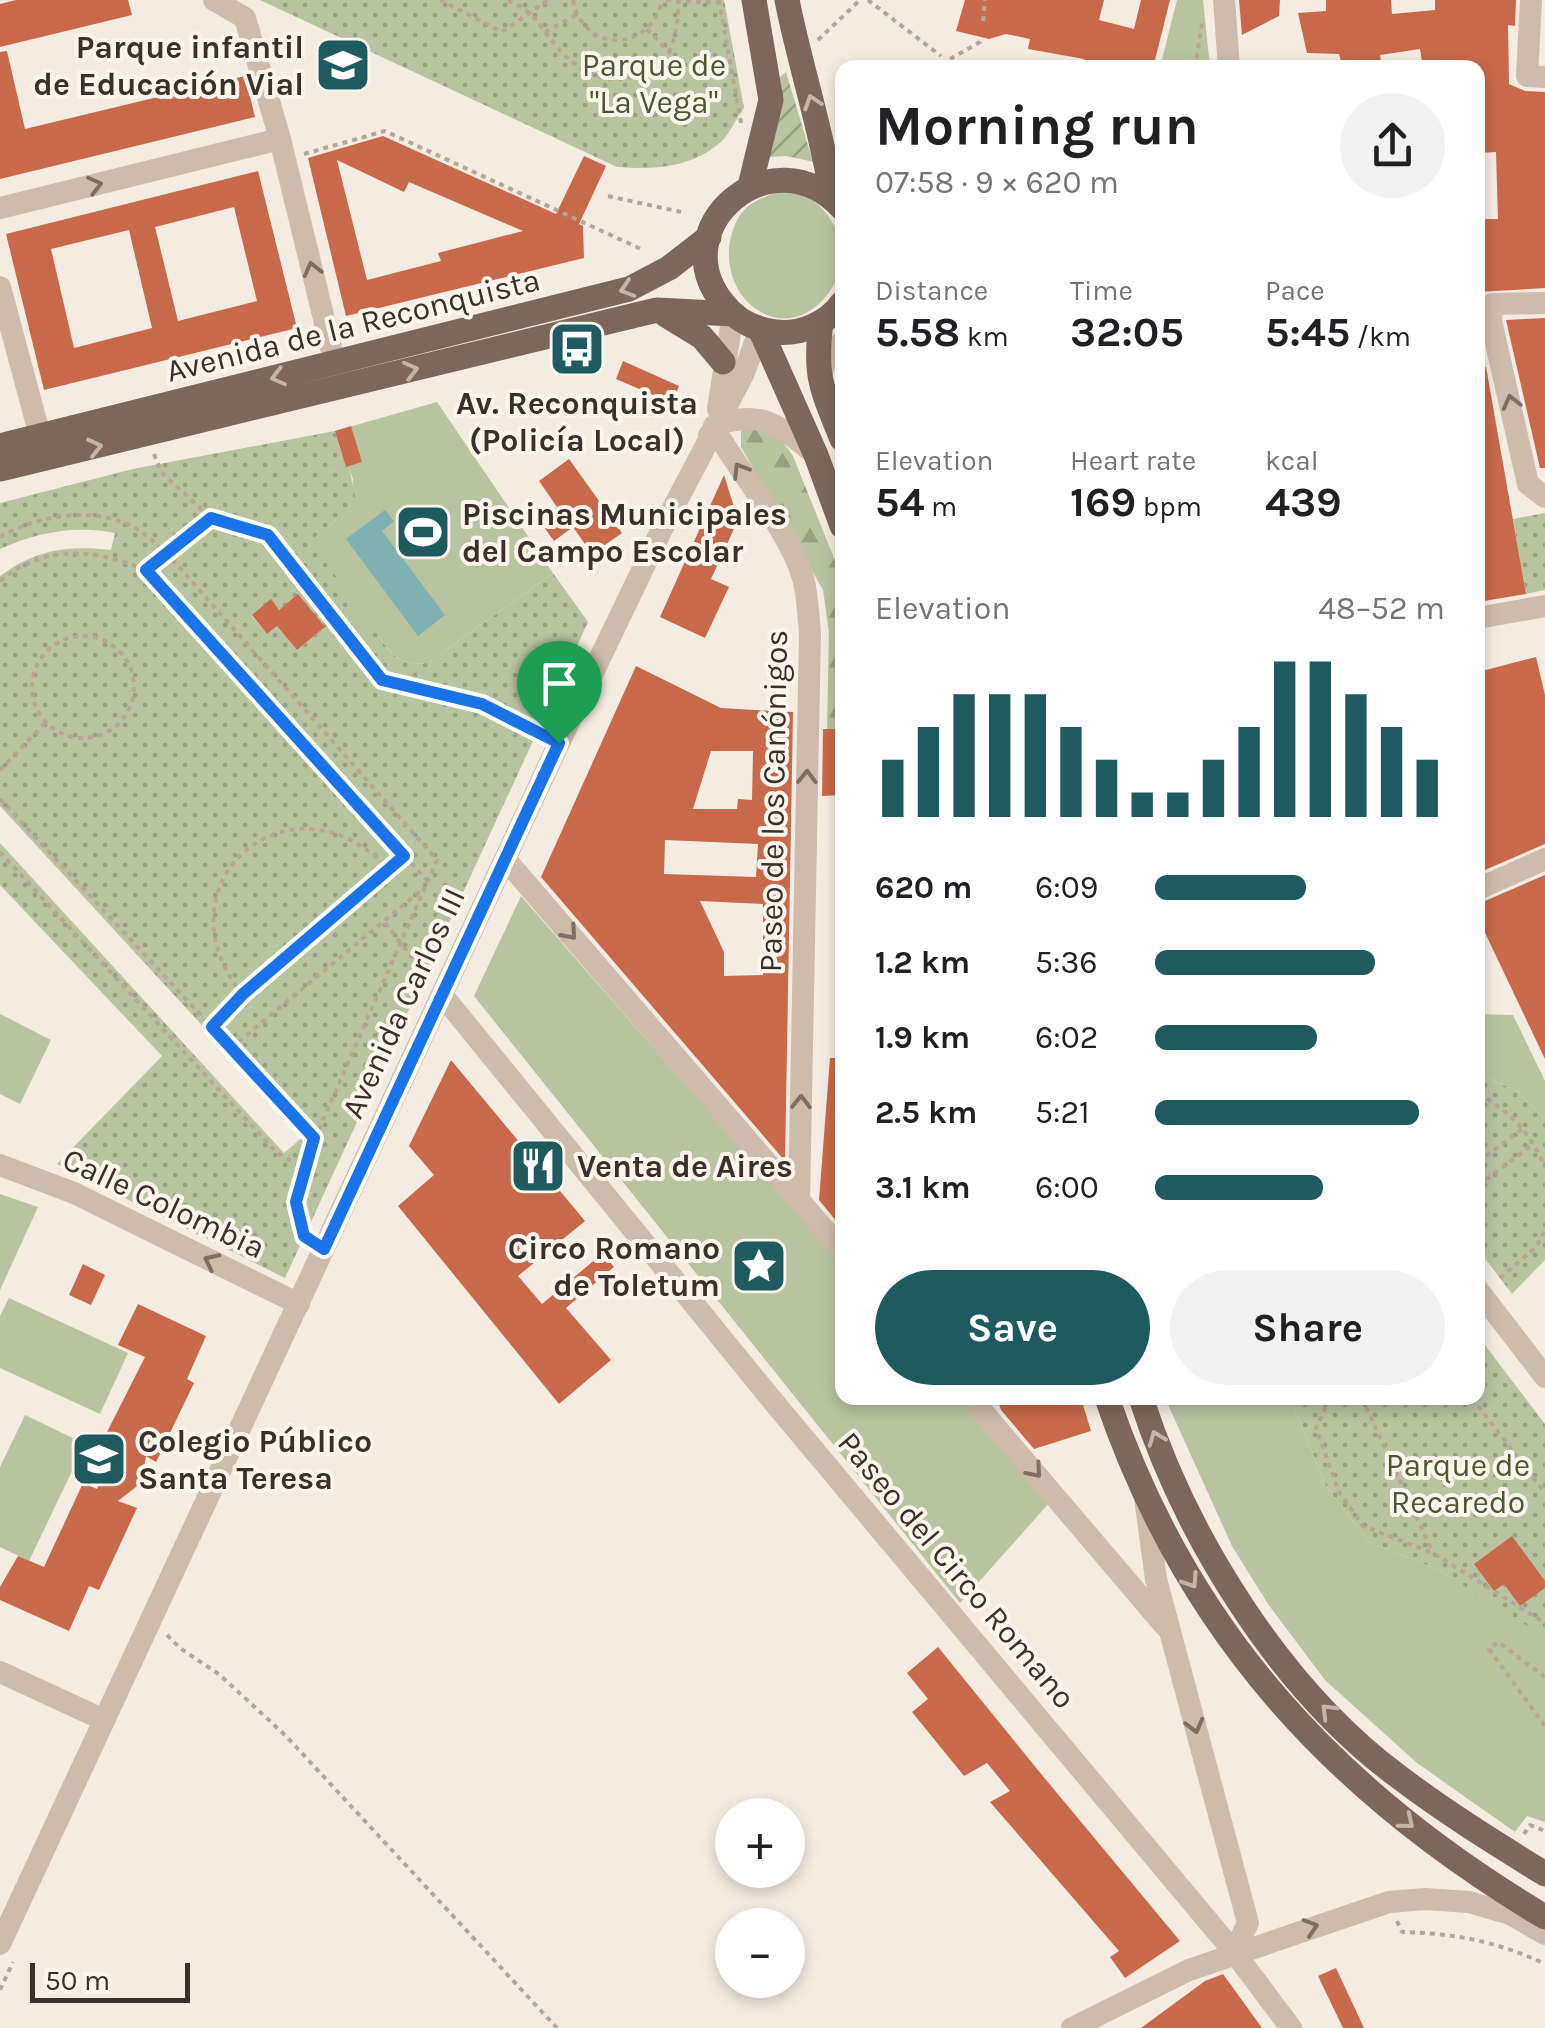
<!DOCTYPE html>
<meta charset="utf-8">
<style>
body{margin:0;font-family:Karla,sans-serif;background:#f2f2f2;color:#202124;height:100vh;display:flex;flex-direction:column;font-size:38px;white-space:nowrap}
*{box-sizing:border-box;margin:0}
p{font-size:32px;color:#757577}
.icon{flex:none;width:55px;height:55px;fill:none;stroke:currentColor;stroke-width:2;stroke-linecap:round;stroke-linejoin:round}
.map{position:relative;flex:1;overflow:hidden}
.sheet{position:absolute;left:835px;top:60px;width:650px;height:1345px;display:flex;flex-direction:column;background:#fff;border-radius:20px;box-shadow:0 5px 15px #0003}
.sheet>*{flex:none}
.buttons{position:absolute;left:715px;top:1798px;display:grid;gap:20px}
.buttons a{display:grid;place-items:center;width:90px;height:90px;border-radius:50%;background:#fff;box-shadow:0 5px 15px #0003;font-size:50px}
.scale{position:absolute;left:30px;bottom:25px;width:160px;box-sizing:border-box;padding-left:10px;border:5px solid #3b302b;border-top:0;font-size:28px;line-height:35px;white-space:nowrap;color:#3b302b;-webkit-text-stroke:8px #fbf5ee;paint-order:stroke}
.pin{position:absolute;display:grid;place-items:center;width:85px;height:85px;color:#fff;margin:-102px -42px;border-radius:50% 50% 50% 0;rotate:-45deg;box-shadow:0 0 10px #0007}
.pin .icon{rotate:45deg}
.round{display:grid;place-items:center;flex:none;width:105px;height:105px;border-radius:52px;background:#f2f2f2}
.headline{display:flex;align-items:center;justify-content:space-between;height:170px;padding:0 40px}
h1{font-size:55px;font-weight:700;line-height:75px}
.figures{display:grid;grid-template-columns:repeat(3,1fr);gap:15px;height:170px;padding:10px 40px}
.figures div{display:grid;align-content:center}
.figures b{font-size:42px;font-weight:700}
.figures small{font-size:28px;font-weight:400}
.figures p{font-size:28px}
.chart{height:280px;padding:20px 40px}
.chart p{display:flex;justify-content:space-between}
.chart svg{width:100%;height:180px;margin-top:10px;stroke:#1f5a5e;stroke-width:6}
.primary-button{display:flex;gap:20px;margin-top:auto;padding:20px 40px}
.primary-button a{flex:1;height:115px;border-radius:60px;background:#1f5a5e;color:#fff;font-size:40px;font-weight:700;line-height:115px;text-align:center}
.primary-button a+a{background:#f2f2f2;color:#202124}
ul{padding:0 40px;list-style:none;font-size:32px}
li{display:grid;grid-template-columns:160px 120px 1fr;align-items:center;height:75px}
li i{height:25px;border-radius:12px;background:#1f5a5e}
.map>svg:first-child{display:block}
.grass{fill:#b8c4a0}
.forest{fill:url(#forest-firs)}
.park{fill:url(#park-dots);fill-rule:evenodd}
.garden{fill:url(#garden-furrows)}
.water{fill:#7fb0b2}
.building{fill:#c8694b;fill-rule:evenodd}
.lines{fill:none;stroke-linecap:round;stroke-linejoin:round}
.path{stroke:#b9a596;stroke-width:4;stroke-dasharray:5 5;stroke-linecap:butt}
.minor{stroke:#cdbbac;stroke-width:22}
.major{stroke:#7d675c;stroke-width:25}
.oneway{stroke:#c2b5ac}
.oneway2{stroke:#7d6f65}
.route-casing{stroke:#fff;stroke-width:20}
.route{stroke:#1a73e8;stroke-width:12}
.labels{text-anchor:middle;stroke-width:8;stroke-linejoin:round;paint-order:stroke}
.poi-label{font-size:32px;font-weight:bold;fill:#3b302b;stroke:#fbf5ee;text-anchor:start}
.park-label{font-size:32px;fill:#4a5a2e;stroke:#fbf5ee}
.street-label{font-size:32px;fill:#3b302b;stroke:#fbf5ee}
</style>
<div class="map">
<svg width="1545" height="2028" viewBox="0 0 1545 2028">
<defs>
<pattern id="forest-firs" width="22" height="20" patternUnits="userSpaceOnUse" patternTransform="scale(2.5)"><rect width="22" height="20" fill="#b8c4a0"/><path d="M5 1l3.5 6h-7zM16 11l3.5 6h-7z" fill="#97a083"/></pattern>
<pattern id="park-dots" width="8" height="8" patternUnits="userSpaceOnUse" patternTransform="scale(2.5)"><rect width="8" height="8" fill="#b8c4a0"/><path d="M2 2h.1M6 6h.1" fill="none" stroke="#97a083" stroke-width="1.8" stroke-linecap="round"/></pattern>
<pattern id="garden-furrows" width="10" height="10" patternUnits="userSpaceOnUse" patternTransform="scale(2.5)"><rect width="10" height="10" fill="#b8c4a0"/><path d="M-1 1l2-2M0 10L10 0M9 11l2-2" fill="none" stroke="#97a083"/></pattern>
</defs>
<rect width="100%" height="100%" fill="#f4ebe1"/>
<g class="grass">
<polygon points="1177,0 1203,0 1210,67 1160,67"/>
<path d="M778,192C785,192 795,192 801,194C829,204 848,243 840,270C828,309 788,335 752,306C726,285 722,243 740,215C749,202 764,197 778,192Z"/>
<path d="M437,402L553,573L428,663C394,666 392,653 373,629L362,637L347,617L358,609L309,541L349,510L353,479L349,467L331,472L327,462L343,457L335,431Z"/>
<polygon points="521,896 842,1264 842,1398 959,1398 1050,1502 960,1603 474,996"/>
<polygon points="0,1014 51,1040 20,1104 0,1094"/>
<polygon points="1478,1014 1513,1015 1545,1081 1545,1119 1517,1091 1478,1074"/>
<polygon points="0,1194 38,1207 0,1290"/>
<polygon points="9,1298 128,1353 100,1414 0,1368 0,1316"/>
<polygon points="1165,1398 1290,1398 1326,1486 1369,1542 1439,1570 1534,1629 1545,1633 1545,1822 1527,1816 1515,1832 1417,1763 1325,1680 1268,1604 1232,1546"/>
<polygon points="25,1415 85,1444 29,1561 0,1547 0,1467"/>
</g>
<polygon class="forest" points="751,425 780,438 793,456 842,578 842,747 837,730 827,729 829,632 823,590 741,447 741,431"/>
<g class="park">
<path d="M260,0H724L744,108C736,118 731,132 722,141C692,168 654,170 617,167Z"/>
<path d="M335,431L343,457L328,463L331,472L349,466C353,480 351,490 358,503L349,510L351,517L343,523L336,520L310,541L359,608L348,618L362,636L373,628C391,653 394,666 428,663L553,573L588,622L285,1278L57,1164L162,1056L0,885V843L284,1153L304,1136L0,806V576C36,549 68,545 111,550L115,533C74,525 38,532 0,549V503L133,469ZM298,595L324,628L297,650L277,626L267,634L252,616L271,600L279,610Z"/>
<polygon points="1545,513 1545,590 1526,594 1513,519"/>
<polygon points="1478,1074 1517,1091 1545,1119 1545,1260 1512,1294 1478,1249 1478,1181 1481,1179 1478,1175"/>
<polygon points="1478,1336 1545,1424 1545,1633 1534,1630 1439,1570 1369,1542 1326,1486 1290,1398 1478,1398"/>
</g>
<polygon class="garden" points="786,72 810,152 814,162 786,156 768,157 780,77"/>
<polygon class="water" points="385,510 394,521 382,531 445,615 418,636 346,539"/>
<g class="building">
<polygon points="16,0 128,0 132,15 0,47 0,4"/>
<polygon points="965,0 1104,0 1099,20 1134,29 1141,0 1170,0 1153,68 1082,68 1084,59 1028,49 1030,39 1006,34 989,39 956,31"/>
<polygon points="1239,0 1280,0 1279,16 1242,35"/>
<polygon points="1326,0 1391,0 1392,14 1435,10 1435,0 1516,0 1515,26 1508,25 1509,84 1525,91 1545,92 1545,288 1478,292 1478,219 1498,219 1496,152 1478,153 1478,68 1423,68 1420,49 1380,55 1382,68 1343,68 1339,54 1307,53 1298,13 1326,11"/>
<polygon points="7,51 25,129 245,76 255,117 0,179 0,52"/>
<path d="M383,136L556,214L584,156L606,166L579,224L583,226L584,258L346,316L308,158ZM337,160L404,192L409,182L523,231L438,253L441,261L367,280Z"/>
<path d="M258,171L297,328L44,390L6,234ZM234,207L257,301L178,321L155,227ZM129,230L152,328L74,348L51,249Z"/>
<polygon points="1545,318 1545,468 1540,468 1506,320"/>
<polygon points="623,361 679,386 672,403 616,379"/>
<polygon points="1486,367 1526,594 1478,602 1478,368"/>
<polygon points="351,426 362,462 346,467 335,431"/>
<polygon points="569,459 622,533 592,554 573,527 554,541 539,520 557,507 539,481"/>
<polygon points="724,475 738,520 711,579 729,587 705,638 660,617"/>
<polygon points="298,594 325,627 297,650 277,626 267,634 252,615 271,599 279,610"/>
<polygon points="1536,657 1545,695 1545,844 1478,873 1478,672"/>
<path d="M636,666L721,708L793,712L785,1161L541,877ZM711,751H753L752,800L738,799L737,809H693ZM665,840L758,844L756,877L664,874ZM700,901L763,904V975L724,976V952Z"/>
<polygon points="823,729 837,729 842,746 842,795 822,796"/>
<polygon points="1545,875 1545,1059 1478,918 1478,904"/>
<polygon points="830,1058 842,1058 842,1228 819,1200"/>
<polygon points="451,1060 585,1221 518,1276 542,1304 603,1253 614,1267 566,1308 611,1360 559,1404 398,1206 434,1175 409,1146"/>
<polygon points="83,1264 105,1275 91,1305 69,1295"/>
<polygon points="138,1304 206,1336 187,1379 194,1383 156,1462 146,1456 141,1483 118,1501 137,1508 99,1590 89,1586 69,1631 0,1600 0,1587 18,1556 44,1567 83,1483 97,1489 118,1445 104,1438 145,1357 118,1345"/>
<polygon points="997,1398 1081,1398 1091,1431 1034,1449 1001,1410"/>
<polygon points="1512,1536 1545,1581 1545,1588 1520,1606 1504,1584 1494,1591 1474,1564"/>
<polygon points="938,1647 1037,1769 1180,1941 1125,1978 1110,1957 1119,1951 990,1802 1010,1791 987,1763 964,1776 912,1712 928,1699 907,1673"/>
<polygon points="1336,1968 1364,2028 1343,2028 1318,1976"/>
<polygon points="1223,1974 1262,2028 1141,2028 1205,1981"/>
</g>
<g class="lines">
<g class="path">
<polyline points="440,0 502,32 548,0"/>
<path d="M508,0C515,4 523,7 528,12C538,20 545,33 553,42C577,71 601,87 640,75C676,63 676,33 679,0"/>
<path d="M573,0C583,54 651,53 662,0"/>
<polyline points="666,0 720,3"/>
<polyline points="719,0 741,123"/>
<polyline points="868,0 941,56"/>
<polyline points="983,21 985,0"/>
<polyline points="647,29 671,54"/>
<polyline points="545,32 576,15"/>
<polyline points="818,40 860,0"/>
<polyline points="950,59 980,42 981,37"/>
<polyline points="1195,68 1202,23"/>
<polyline points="304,154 385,131 641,249"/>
<polyline points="608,196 681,212"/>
<polyline points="154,454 161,472 211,518 268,535 382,679 482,704 542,734"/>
<path d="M0,537C39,515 94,505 135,528C146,534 156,544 166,552L437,860L315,1138L296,1202L304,1236"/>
<polyline points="146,570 211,518"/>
<path d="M0,581C47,543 94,549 146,570L429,883"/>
<circle cx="83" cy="687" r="51"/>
<polyline points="0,770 45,723"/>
<polyline points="0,799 315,1138"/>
<polyline points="0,852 277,1153 305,1168"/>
<polyline points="385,923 427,977"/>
<path d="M243,995C153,886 288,764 389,869"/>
<polyline points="213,1026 243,995 404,856"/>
<polyline points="231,1048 425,887"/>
<path d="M1478,1094C1509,1110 1531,1134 1545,1167"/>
<polyline points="1478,1162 1522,1129"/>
<polyline points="1478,1186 1533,1144"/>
<polyline points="1500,1278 1536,1247 1545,1231"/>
<polyline points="1330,1398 1316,1428 1339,1492 1363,1526 1433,1553 1545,1623"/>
<polyline points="1362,1398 1433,1553"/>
<polyline points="1472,1398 1545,1493"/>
<polyline points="167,1635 180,1648 220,1675 286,1736 557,2028"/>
<polyline points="1545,1677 1498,1642 1489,1649 1545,1726"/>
<polyline points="1524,1834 1530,1825 1545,1831"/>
<path d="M1397,1921L1402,1932C1454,1933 1499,1942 1545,1964"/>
<polyline points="0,1990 13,1962"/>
</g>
<g class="minor">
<polyline points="214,0 245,18 280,139 335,364"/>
<polyline points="1224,0 1229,68"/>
<polyline points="1531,0 1527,76 1545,77"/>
<polyline points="0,208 280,139"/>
<polyline points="0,287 40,436"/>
<polyline points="1545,303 1492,304 1491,321 1528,484 1545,497"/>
<polyline points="820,378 826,358 842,342"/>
<polyline points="718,409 733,314"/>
<path d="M714,426C761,408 780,426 816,455"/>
<path d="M709,435L722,441C746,480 791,535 803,578C808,596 808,615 810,633L799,1200"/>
<polyline points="1478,618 1545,606"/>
<polyline points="506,860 842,1250"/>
<polyline points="1478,889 1545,859"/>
<polyline points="443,996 777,1406 1234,1952 1291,2028"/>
<polyline points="0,1165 74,1193 299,1304"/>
<polyline points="1478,1290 1545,1377"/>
<polyline points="971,1398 1166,1627"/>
<polyline points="1145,1498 1156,1579 1248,1923 1234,1952"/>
<polyline points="0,1672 104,1720"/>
<polyline points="0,1944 559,743 662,529 743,375 760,329"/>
<polyline points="1072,2028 1189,1970 1389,1902 1425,1899 1469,1902 1510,1914 1545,1934"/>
</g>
<g class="major">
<path d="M787,0C800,66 822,130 832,197"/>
<polyline points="750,186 771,100 754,0"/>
<path d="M842,208C772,132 662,228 723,303C736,320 753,329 775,332C800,335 827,324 842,303"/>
<polyline points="666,315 702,337 723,362"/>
<path d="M821,322C814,378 822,389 842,439"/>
<polyline points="760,329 816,455 842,526"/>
<polyline points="0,446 629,289 669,268 709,237"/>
<polyline points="0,469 636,315 657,310 733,314"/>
<path d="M1107,1398C1186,1631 1335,1792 1545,1917"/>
<path d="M1141,1398C1186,1537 1280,1689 1399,1777C1445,1812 1495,1843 1545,1874"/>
</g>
</g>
<defs><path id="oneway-chevron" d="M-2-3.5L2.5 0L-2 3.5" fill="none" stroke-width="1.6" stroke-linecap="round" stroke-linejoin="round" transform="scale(2.5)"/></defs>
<g class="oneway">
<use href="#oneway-chevron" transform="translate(812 102) rotate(-108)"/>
<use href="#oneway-chevron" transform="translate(627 289) rotate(162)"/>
<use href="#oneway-chevron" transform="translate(411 370) rotate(-14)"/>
<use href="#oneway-chevron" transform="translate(278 377) rotate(166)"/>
<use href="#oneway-chevron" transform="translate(95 447) rotate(-13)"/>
<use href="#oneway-chevron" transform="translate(1156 1438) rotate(-111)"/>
<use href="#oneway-chevron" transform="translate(1191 1581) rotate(57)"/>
<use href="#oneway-chevron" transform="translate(1328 1711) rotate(-135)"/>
<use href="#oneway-chevron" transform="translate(1407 1822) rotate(39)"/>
</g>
<g class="oneway2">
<use href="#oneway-chevron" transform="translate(95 185) rotate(-14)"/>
<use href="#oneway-chevron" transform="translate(312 269) rotate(-104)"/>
<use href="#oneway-chevron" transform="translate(1511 402) rotate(-104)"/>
<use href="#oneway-chevron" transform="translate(740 470) rotate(-122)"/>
<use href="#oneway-chevron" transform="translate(807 777) rotate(-89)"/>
<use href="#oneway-chevron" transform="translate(570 933) rotate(49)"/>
<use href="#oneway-chevron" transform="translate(801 1102) rotate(-89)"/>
<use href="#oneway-chevron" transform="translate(211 1261) rotate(-154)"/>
<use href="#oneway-chevron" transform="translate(1035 1471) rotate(49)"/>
<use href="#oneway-chevron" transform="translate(1195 1726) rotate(75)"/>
<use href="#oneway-chevron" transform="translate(1311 1927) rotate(-18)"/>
</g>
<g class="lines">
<g class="route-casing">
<polygon id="route" points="211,518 268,535 382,680 482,704 559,743 324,1249 304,1236 296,1202 314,1138 212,1027 243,994 404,856 146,570"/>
</g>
<use href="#route" class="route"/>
</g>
<defs>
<g id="school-square" transform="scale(2.875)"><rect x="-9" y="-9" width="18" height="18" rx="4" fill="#1f5a5e" stroke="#fbf5ee"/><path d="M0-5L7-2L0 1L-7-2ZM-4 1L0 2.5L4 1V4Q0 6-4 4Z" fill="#fff"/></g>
<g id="bus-square" transform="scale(2.875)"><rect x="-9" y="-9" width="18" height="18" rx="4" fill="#1f5a5e" stroke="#fbf5ee"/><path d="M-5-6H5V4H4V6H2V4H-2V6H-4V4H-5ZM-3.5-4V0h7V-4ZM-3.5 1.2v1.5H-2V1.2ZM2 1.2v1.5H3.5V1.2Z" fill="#fff"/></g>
<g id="stadium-square" transform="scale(2.875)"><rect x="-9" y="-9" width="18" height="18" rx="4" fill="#1f5a5e" stroke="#fbf5ee"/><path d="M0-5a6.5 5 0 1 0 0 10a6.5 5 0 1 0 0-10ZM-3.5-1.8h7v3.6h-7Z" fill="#fff"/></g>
<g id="restaurant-square" transform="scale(2.875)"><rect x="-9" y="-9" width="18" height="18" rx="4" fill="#1f5a5e" stroke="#fbf5ee"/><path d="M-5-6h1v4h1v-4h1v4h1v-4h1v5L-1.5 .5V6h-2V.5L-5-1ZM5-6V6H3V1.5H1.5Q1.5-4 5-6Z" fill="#fff"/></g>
<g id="sight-square" transform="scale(2.875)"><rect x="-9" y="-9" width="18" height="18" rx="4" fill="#1f5a5e" stroke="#fbf5ee"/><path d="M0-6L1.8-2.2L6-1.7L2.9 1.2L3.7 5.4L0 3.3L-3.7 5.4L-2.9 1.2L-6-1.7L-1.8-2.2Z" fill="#fff"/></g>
</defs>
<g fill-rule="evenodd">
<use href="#school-square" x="343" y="65"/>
<use href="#bus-square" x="577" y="349"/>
<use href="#stadium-square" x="423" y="532"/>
<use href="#restaurant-square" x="538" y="1166"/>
<use href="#sight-square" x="759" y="1266"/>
<use href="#school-square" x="99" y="1459"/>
</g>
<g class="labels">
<g class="poi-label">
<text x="304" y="58" text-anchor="end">Parque infantil<tspan x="304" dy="37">de Educación Vial</tspan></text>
<text x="577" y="414" text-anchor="middle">Av. Reconquista<tspan x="577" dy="37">(Policía Local)</tspan></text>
<text x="462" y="525">Piscinas Municipales<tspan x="462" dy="37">del Campo Escolar</tspan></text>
<text x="577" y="1177">Venta de Aires</text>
<text x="720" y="1259" text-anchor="end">Circo Romano<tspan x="720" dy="37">de Toletum</tspan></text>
<text x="138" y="1452">Colegio Público<tspan x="138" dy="37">Santa Teresa</tspan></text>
</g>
<g class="park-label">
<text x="654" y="76">Parque de<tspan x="654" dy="37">"La Vega"</tspan></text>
<text x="1458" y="1476">Parque de<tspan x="1458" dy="37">Recaredo</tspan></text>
</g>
<g class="street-label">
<text transform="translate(353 325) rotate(-14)" y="11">Avenida de la Reconquista</text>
<text transform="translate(773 801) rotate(-89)" y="11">Paseo de los Canónigos</text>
<text transform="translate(403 1003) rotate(-65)" y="11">Avenida Carlos III</text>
<text transform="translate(164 1203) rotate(25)" y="11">Calle Colombia</text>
<text transform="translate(957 1570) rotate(50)" y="11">Paseo del Circo Romano</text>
</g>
</g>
</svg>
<div class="buttons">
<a>+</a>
<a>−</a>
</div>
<div class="scale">50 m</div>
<div class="pin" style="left:559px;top:743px;background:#1e9e55"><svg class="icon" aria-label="arrive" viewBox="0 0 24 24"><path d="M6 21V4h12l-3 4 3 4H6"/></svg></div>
<section class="sheet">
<div class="headline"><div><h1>Morning run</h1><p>07:58 · 9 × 620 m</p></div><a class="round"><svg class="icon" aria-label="share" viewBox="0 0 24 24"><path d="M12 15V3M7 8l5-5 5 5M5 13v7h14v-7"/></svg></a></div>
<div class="figures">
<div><p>Distance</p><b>5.58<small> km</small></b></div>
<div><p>Time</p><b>32:05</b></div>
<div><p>Pace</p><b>5:45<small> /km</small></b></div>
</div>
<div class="figures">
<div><p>Elevation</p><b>54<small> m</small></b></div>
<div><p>Heart rate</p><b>169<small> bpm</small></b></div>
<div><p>kcal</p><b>439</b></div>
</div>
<div class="chart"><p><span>Elevation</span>48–52 m</p>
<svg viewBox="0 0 160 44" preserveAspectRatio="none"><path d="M5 44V30M15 44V22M25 44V14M35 44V14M45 44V14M55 44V22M65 44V30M75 44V38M85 44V38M95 44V30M105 44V22M115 44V6M125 44V6M135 44V14M145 44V22M155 44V30"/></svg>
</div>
<ul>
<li><b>620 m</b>6:09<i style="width:52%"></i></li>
<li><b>1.2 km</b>5:36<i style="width:76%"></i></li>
<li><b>1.9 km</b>6:02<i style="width:56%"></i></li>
<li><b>2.5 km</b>5:21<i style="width:91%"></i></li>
<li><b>3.1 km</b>6:00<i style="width:58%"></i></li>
</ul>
<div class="primary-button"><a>Save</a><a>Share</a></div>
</section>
</div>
